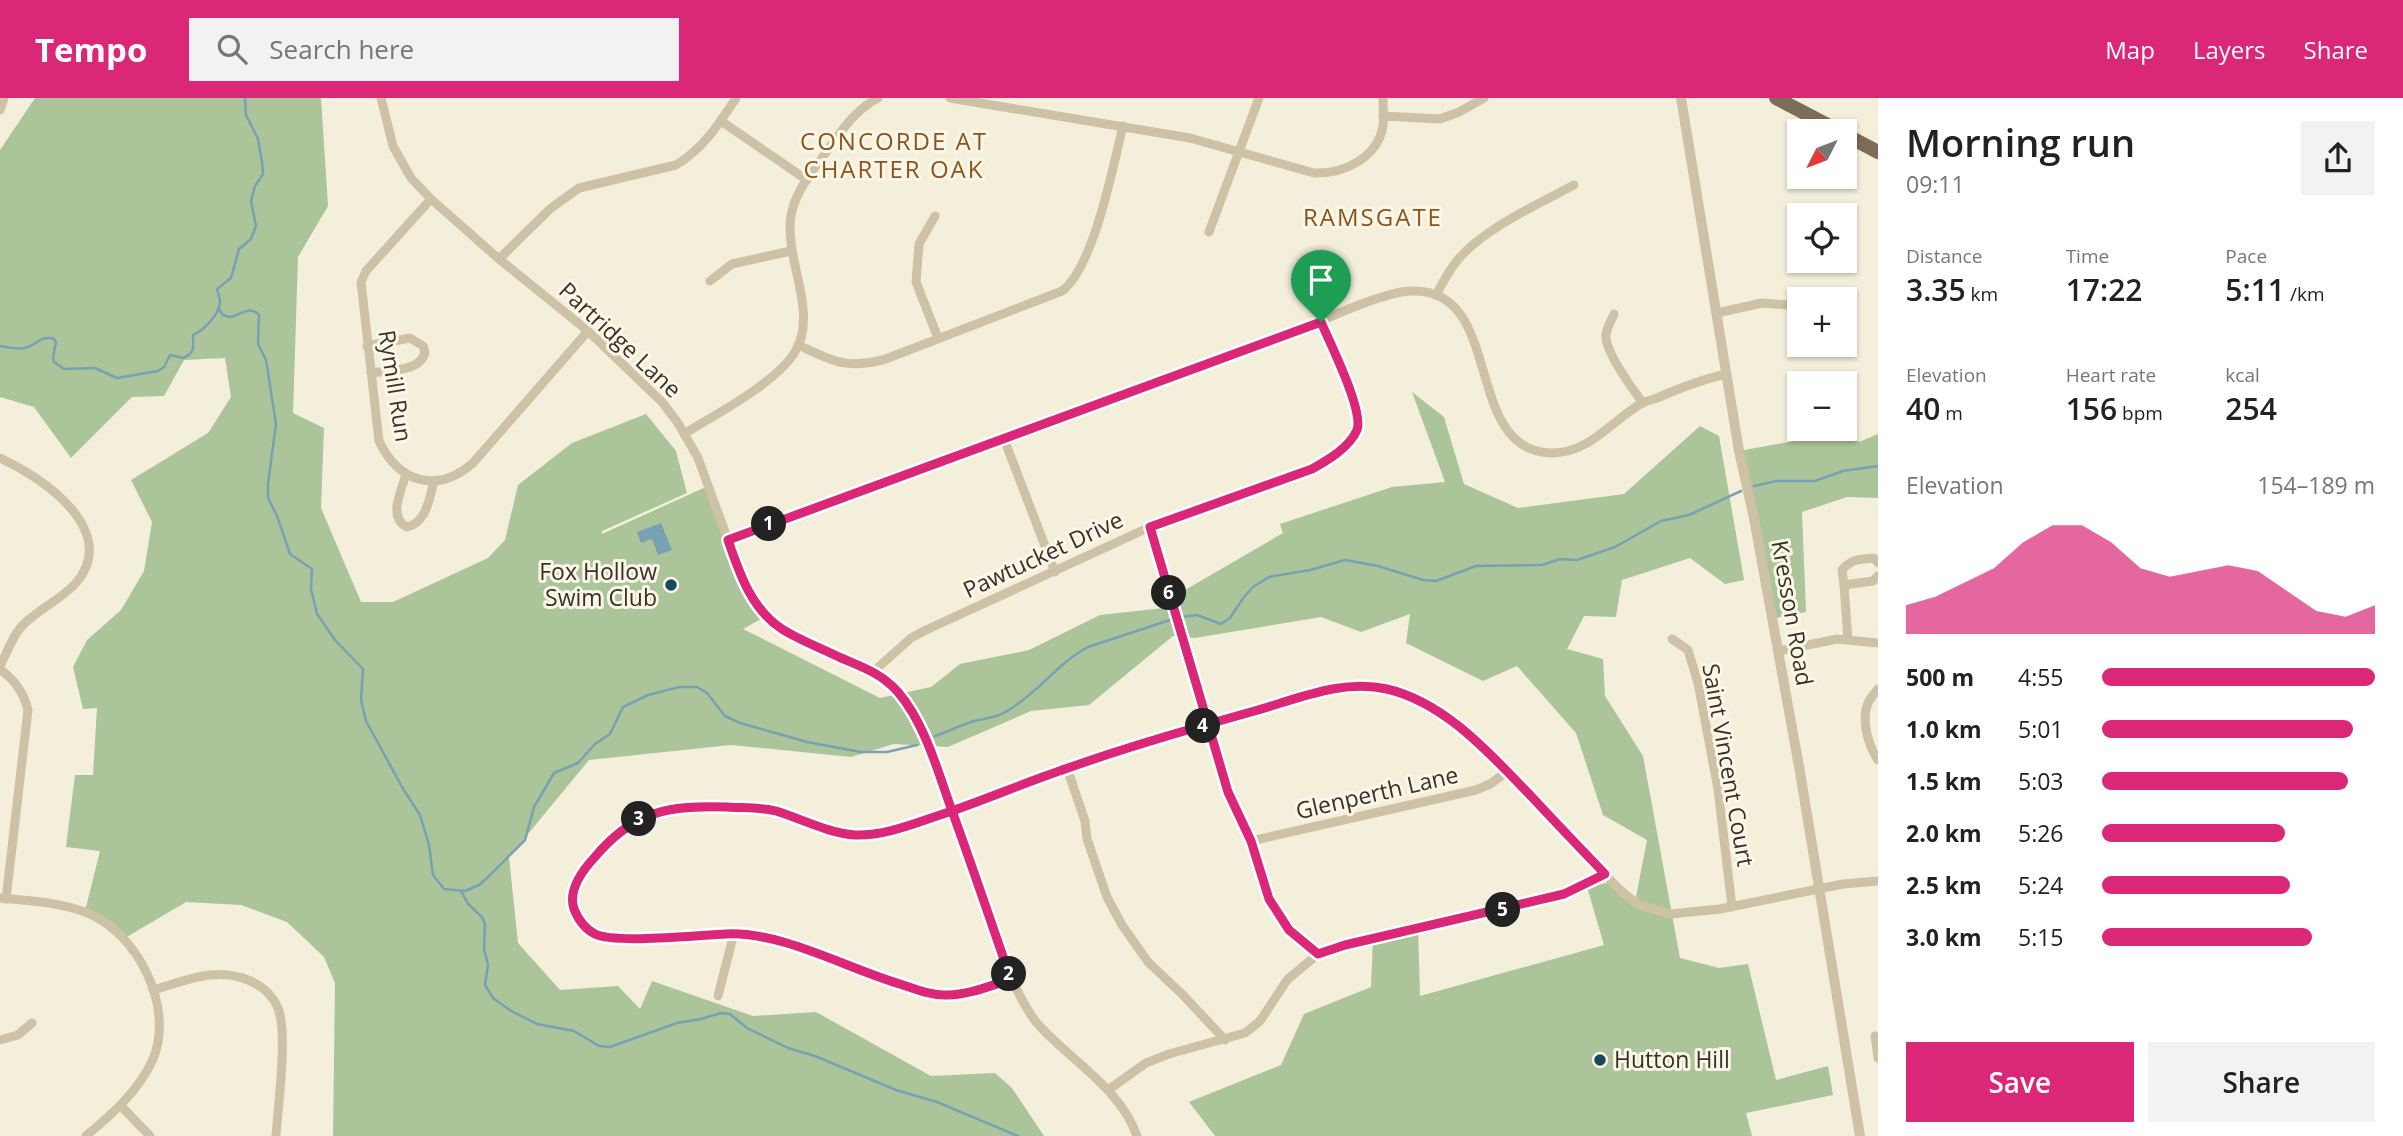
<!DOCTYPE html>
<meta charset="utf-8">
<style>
body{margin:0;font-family:"Open Sans",sans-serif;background:#f2f2f2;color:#222;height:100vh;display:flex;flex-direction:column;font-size:26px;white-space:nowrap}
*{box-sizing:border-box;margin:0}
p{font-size:23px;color:#767676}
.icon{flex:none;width:38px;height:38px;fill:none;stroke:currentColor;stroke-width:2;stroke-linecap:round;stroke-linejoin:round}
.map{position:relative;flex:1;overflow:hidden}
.drawer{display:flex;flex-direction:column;background:#fff;width:525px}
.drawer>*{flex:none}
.needle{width:46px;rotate:228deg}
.tools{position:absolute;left:1787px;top:21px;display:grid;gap:14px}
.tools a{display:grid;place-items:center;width:70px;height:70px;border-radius:0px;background:#fff;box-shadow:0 2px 5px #0004;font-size:35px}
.pin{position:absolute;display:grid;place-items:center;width:60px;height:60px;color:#fff;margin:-72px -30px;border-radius:50% 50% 50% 0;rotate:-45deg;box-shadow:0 0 7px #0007}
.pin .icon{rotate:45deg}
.km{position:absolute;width:35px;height:35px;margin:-18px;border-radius:50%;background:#222;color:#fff;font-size:19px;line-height:35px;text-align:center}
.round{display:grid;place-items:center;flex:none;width:74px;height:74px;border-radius:0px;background:#f2f2f2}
.summary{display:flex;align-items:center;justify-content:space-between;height:119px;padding:0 28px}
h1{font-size:38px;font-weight:600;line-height:52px}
.figures{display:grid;grid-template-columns:repeat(3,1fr);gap:10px;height:119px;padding:7px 28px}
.figures div{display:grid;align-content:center}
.figures b{font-size:30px;font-weight:600}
.figures small{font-size:19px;font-weight:400}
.figures p{font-size:19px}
.chart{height:196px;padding:14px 28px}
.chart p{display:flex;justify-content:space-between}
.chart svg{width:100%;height:126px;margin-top:7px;fill:#db2777;opacity:.7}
.action{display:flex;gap:14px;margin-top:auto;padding:14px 28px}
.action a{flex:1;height:80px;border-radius:0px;background:#db2777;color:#fff;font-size:28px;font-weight:600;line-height:80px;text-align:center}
.action a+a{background:#f2f2f2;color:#222}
ul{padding:0 28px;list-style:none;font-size:23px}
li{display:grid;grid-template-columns:112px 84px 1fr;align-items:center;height:52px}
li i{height:18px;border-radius:9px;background:#db2777}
header{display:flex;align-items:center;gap:42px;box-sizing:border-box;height:98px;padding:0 35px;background:#db2777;color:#fff}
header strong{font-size:33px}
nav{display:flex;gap:38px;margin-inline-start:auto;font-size:24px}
.search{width:490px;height:63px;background:#f2f2f2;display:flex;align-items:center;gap:18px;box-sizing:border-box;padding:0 24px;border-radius:0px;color:#767676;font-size:26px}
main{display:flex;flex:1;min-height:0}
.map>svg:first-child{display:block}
.green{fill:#abc49a}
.water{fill:#78a2b3}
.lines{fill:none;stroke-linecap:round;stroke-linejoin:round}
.stream{stroke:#78a2b3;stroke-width:2.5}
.minor{stroke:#cdc2a6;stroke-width:9}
.tertiary{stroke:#cdc2a6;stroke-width:10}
.primary{stroke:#7c6d57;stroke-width:14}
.route-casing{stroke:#fff;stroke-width:14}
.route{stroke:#db2777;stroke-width:9}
.poi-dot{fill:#1a485d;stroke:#fbf7e8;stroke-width:2.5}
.labels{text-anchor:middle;stroke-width:6;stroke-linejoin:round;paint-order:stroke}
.street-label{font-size:23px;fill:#393128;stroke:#fbf7e8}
.poi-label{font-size:23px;fill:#393128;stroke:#fbf7e8;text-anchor:end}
.neighbourhood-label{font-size:24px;letter-spacing:2px;fill:#8e531a;stroke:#fbf7e8}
</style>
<header>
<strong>Tempo</strong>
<div class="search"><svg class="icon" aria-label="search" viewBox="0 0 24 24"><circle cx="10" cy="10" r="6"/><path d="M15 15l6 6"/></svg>Search here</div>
<nav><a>Map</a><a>Layers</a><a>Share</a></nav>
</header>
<main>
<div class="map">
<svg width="1878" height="1038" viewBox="0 0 1878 1038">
<rect width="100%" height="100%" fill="#f4efdb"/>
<g class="green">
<polygon points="35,0 321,0 328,108 298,159 293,315 324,330 321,410 361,504 393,504 488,460 505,442 518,387 572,345 646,316 676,353 687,395 602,433 602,436 708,388 740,475 766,518 743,531 880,600 931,589 960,566 1029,552 1100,517 1164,510 1185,492 1283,435 1280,426 1392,389 1445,384 1412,294 1444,319 1464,386 1518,410 1624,396 1700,328 1719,338 1744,482 1725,486 1690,460 1622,482 1616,519 1584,518 1567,551 1603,561 1605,598 1643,658 1680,860 1719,870 1748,866 1776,982 1828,968 1833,997 1746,1015 1752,1038 1215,1038 1189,1004 1281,967 1304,916 1371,889 1373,840 1418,830 1420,898 1604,847 1587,789 1611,784 1635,804 1647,742 1603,717 1576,635 1517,568 1483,583 1406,545 1410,516 1361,534 1321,519 1195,540 1173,538 1089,607 1031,613 948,649 894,646 851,659 731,647 589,662 509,759 518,845 560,892 618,888 640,911 652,883 753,918 816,914 931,978 995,975 1012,990 1044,1038 333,1038 335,885 324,859 287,824 241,807 186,804 125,840 85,813 100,753 66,749 75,677 93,677 97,610 83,611 73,569 87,542 121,512 144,473 152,424 131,382 208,335 231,299 225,260 184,262 164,298 132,299 71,360 34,309 0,299 0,52"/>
<polygon points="1850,333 1859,344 1878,336 1878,400 1847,399 1802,414 1806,514 1771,521 1739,353"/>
</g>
<polygon class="water" points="661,425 672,452 658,457 652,441 641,445 637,434"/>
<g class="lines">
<g class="stream">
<path d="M218,210L223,217L230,219C241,218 249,206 259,217L258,246L266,262L276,326L268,386V400L277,418L290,456L312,471L311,491L317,516L335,542L363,571L361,602L366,623L402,689L420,717L429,747L433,777L444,791L465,793L479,787L487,780L525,742L534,709L554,675L578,665L595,646L610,636L623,609L648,597L679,589H697L707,595L725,618L740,625L807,644L861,654H887L917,647"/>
<path d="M0,248C8,249 17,252 25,250C38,247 36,239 53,240L56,244L53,260L54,264L64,271L95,270L117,280L158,273L164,269L170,257L183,260C196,255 193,248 193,237C204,232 220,216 220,204C220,199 218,195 217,191L231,180L239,151L251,141L256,128L251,103L255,88L263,76L262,64L258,41L246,17L245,0"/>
<polyline points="1754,388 1777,383 1815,383 1843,373 1878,368"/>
<polyline points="1181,519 1197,517 1221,526 1230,520 1244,499 1253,489 1269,479 1310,472 1345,462 1378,468 1423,482 1436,483 1476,468 1542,467 1560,461 1577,462 1615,449 1661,423 1689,417 1741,393"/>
<path d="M935,638C947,634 959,628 971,624C983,620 995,621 1007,613C1037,596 1059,564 1088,549L1173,521"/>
<polyline points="461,793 468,806 482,819 485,826 484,851 488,867 485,887 493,900 511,913 537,926 574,933 599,948 610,949 677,925 701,921 721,915 730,916 747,930 788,950 815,958 896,992 937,1004 1018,1038"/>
</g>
<g class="minor">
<path d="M381,0L393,48L411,80L431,101L499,161L588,233L662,304L678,325L698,360L740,475L751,498L766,518L781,531L874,573L899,595L931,654L1009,876C1017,892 1025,910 1036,924C1069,962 1119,988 1137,1038"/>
<path d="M950,0L1190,40L1314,75C1343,76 1377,61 1383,28C1384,19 1383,9 1383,0"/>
<polyline points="0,12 4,0"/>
<polyline points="1383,18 1440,21 1459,14 1484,0"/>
<polyline points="721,23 807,82"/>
<path d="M431,101L366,173L361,184L379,343C399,385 437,396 473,365L588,233"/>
<polyline points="935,118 919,146 916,184 938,240"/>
<polyline points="1209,134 1259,0"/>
<path d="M499,161L551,110L579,90L676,67C703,51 719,26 736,0"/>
<polyline points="710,183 732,166 791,153"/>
<path d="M1436,197C1442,186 1448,174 1456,164C1481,132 1538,106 1574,87"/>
<polyline points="1717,215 1762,205 1799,208"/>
<path d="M1614,216C1611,223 1607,229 1606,237C1604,252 1633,292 1643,305"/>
<path d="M798,247C833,263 844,271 883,262L1062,193C1094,169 1113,68 1123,28"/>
<path d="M367,248L410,240L423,248L425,254C421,274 389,272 371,275"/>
<path d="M684,336C716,316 776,285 795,254C819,214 784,161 791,118C795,93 813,73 827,53C842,32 855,12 878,0"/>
<polyline points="1004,341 1055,474"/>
<path d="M0,360C42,379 122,433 75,486C60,502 39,511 24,526C13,536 7,555 0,568"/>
<path d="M406,376C402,392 387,419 407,429C427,424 429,401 434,383"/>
<polyline points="1150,429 1228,694 1251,743 1269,801 1289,832 1318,856"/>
<path d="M728,441L1295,234C1325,222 1379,195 1410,193C1506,188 1461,351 1550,355C1589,356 1611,323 1642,305C1646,303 1652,302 1657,300C1680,290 1702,281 1727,276"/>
<path d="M1878,465L1874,460C1861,461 1851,461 1842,472L1844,487L1873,483L1878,478"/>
<polyline points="1844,487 1848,542"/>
<polyline points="1672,541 1688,552 1698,585 1718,691 1732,809"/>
<polyline points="1778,553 1837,541 1878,545"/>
<path d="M0,571C15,583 23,593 28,612L6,801"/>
<path d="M874,573L911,540L926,532L1150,429L1312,371C1336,358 1360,342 1357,312L1321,224"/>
<path d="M1878,591C1875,595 1870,600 1868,605C1861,623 1868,647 1878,662"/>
<polyline points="1067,670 1085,723 1087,741 1107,799 1122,827 1148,864 1183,897 1225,942"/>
<polyline points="1251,743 1476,692 1490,686 1507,674"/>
<path d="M0,800C28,803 59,804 85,814C137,833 175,909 153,961C139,993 112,1016 86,1038"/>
<polyline points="1012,881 958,896 935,897 889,883 764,837 734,835 621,841 601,838 583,827 576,816 572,803 575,789 595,758 626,729 639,720 661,712 699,708 771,712 851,737 886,734 952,713 1067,670 1163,639 1334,590 1360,587 1387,591 1411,599 1451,622 1507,674 1619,791 1637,806 1656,812 1671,816 1720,811 1843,786 1878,783"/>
<path d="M153,892C171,887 191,879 210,877C236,874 267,884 278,910C288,935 278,1008 276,1038"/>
<polyline points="718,898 734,835"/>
<polyline points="1875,938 1878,960"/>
<polyline points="0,942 18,937 32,925"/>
<polyline points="1108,992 1146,965 1169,956 1245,935 1260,923 1287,882 1318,856 1327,852 1564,796 1605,776"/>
<polyline points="121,1008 150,1038"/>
</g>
<polyline class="tertiary" points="1681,0 1739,353 1754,420 1800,674 1860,1038"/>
<g class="primary">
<polyline points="1776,0 1839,33"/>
<polyline points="1844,36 1878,54"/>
</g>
</g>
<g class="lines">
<g class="route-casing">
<path id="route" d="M1321,224L728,442C739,474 751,511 782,531C799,542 821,550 839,559C862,569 881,575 898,594C925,626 937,671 951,710C971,765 990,821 1009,876L1012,881C992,887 969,897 948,897C932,898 915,891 900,886C846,870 781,833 726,836C699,837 615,846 595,836C585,831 578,821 574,811C568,793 582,773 594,760C633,713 668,707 727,709C743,710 760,709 776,713C802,721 828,735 855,737C885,738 915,725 943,716C985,702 1026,684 1068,670C1130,648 1194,630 1258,612C1300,600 1343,581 1387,591C1446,605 1490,656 1531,698C1555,724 1580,750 1605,776L1564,796L1345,847L1318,856L1289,832L1269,801L1251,743L1228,694L1150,429L1312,371C1328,362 1349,350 1357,332C1364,313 1330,245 1321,224"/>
</g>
<use href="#route" class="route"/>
</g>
<g class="poi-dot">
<circle cx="671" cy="487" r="7"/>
<circle cx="1600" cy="962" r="7"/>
</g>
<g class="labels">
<g class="street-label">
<text transform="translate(620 242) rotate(43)" y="8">Partridge Lane</text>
<text transform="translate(395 288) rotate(81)" y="8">Rymill Run</text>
<text transform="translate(1043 457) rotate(-25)" y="8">Pawtucket Drive</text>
<text transform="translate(1792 515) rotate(80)" y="8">Kresson Road</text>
<text transform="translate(1728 667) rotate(80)" y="8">Saint Vincent Court</text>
<text transform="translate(1377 695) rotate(-13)" y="8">Glenperth Lane</text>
</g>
<g class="poi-label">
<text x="657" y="482">Fox Hollow<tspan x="657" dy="26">Swim Club</tspan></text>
<text x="1614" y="970" text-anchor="start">Hutton Hill</text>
</g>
<g class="neighbourhood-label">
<text x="894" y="52">CONCORDE AT<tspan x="894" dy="28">CHARTER OAK</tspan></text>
<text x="1373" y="128">RAMSGATE</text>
</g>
</g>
</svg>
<div class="tools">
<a><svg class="needle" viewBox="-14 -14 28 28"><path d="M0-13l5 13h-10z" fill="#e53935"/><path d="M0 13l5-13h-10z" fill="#767676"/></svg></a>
<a><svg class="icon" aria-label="locate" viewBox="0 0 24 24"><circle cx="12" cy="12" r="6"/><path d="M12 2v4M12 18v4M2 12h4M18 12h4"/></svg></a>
<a>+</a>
<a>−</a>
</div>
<div class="pin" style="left:1321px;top:224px;background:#1e9e55"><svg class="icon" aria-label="arrive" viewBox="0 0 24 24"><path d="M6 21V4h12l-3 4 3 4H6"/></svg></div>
<b class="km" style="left:769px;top:426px">1</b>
<b class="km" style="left:1009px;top:876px">2</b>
<b class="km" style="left:639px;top:721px">3</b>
<b class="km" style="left:1203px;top:628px">4</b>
<b class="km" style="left:1503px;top:812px">5</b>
<b class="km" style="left:1169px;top:495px">6</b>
</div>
<section class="drawer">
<div class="summary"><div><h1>Morning run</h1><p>09:11</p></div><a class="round"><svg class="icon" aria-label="share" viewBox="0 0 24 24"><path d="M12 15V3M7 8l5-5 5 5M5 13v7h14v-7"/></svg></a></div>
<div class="figures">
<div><p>Distance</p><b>3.35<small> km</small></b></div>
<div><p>Time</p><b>17:22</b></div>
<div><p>Pace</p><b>5:11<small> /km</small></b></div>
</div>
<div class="figures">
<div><p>Elevation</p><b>40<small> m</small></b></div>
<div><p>Heart rate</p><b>156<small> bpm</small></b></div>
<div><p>kcal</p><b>254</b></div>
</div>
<div class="chart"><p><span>Elevation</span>154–189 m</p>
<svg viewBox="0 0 160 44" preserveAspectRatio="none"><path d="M0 44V34L10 31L20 26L30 21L40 12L50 6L60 6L70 12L80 21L90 24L100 22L110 20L120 22L130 29L140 36L150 38L160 34V44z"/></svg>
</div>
<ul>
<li><b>500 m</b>4:55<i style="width:100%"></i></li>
<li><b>1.0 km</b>5:01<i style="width:92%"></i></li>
<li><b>1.5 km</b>5:03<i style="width:90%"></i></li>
<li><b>2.0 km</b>5:26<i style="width:67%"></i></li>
<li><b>2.5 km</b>5:24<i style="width:69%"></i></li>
<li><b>3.0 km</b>5:15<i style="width:77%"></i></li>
</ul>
<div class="action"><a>Save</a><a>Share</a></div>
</section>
</main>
